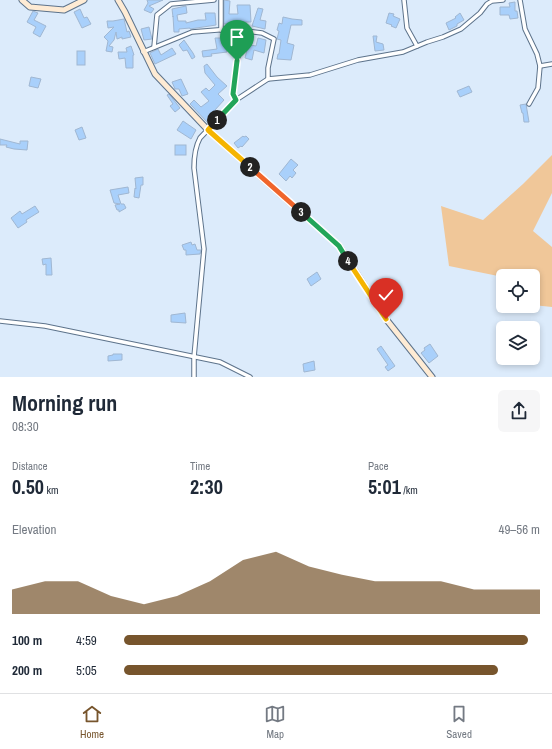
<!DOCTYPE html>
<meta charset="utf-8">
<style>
body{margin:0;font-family:"Archivo Narrow",sans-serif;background:#f6f6f7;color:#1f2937;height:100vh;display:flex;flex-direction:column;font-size:15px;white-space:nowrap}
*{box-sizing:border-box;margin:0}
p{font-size:13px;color:#747a83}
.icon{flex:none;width:22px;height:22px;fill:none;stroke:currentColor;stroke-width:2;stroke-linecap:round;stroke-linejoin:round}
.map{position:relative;height:377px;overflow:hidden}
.details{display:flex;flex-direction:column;background:#fff;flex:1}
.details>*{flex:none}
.fabs{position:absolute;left:496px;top:269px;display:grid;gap:8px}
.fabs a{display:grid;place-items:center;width:44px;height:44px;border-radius:6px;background:#fff;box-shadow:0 2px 6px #0003;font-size:20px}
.pin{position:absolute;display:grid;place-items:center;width:34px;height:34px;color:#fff;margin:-41px -17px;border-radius:50% 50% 50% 0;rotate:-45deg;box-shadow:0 0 4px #0007}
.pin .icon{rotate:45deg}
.km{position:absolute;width:20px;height:20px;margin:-10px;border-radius:50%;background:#222;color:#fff;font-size:11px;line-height:20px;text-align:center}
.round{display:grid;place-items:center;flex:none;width:42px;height:42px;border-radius:6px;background:#f6f6f7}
.overview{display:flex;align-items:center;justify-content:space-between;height:68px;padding:0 12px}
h1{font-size:22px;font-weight:700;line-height:30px}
.stats{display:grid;grid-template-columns:repeat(3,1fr);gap:6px;height:68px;padding:4px 12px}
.stats div{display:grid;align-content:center}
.stats b{font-size:20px;font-weight:700}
.stats small{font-size:11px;font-weight:400}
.stats p{font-size:11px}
.chart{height:112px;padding:8px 12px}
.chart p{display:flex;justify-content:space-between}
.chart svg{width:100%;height:72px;margin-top:4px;fill:#77552d;opacity:.7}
ul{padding:0 12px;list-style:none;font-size:13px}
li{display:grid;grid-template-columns:64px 48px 1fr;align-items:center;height:30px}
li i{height:10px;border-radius:5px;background:#77552d}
.tab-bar{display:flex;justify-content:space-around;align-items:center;height:56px;border-top:1px solid #e0e1e3;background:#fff;font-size:11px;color:#747a83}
.tab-bar a{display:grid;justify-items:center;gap:2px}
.tab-bar .active{color:#77552d}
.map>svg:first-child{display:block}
.green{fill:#f0c799}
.building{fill:#a9d0fb;stroke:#a0b7d2}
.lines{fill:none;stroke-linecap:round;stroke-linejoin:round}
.street-casing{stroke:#5d738b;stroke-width:5.5}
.secondary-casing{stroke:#5d738b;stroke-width:7}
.street{stroke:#fff;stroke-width:3.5}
.secondary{stroke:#feebd4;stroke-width:5}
.split-1-casing{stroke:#fff;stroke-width:8}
.split-2-casing{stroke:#fff;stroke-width:8}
.split-3-casing{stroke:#fff;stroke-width:8}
.split-4-casing{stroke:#fff;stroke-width:8}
.split-5-casing{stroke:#fff;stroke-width:8}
.split-1{stroke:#22a559;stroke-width:5}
.split-2{stroke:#f5b400;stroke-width:5}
.split-3{stroke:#f0652b;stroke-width:5}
.split-4{stroke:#22a559;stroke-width:5}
.split-5{stroke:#f5b400;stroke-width:5}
</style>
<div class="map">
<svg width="552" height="377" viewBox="0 0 552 377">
<rect width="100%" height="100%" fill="#dcebfb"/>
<polygon class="green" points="552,155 552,193 533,231 552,247 552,307 533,305 533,276 503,277 449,266 441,206 483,220 523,184"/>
<g class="building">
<polygon points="147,0 163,0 149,6 154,9 151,13 144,10 148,3"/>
<polygon points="224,0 230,1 229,14 238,14 237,5 250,5 251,22 240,22 240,23 224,24"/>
<polygon points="515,2 515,11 517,11 518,18 510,19 509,15 500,15 500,7 510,7 509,3"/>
<polygon points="186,6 187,13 177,15 178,21 186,21 186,23 198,20 206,20 205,13 215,13 216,25 190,29 190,28 179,29 179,32 174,32 173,16 173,17 172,9"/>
<polygon points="258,8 263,9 260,20 266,21 265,29 252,26"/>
<polygon points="80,9 84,18 87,17 91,24 82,28 74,12"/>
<polygon points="33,11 38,13 34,20 46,26 40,37 33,33 36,27 27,22"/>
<polygon points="389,13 394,14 393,16 400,19 396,28 391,26 392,25 386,23"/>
<polygon points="460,13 464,20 457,24 457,26 449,30 446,23 456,18 455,17"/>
<polygon points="283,17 292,19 302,20 302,25 291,25 287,43 294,45 291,60 277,59 278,54 279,54 281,40 277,39 279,31 277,30 279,23 282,24"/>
<polygon points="124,19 127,32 129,31 131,37 122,39 122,37 117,39 116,32 114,40 109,46 113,47 112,52 106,51 108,41 104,37 114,27 108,28 107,21 113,21"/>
<polygon points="149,27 152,39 144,40 141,29"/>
<polygon points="232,33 239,33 239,39 227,39 227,52 211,54 212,56 203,57 202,51 217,49 215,38 221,38 221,36 232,35"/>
<polygon points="373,36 377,36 376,42 383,44 384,50 375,51"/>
<polygon points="258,38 266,40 264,53 254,50 252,60 245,58 247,50 244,49 245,44 256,46"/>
<polygon points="184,40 193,53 195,57 192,59 187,50 183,51 179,45"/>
<polygon points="131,46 134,55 133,55 133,68 126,68 125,58 119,59 118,52 127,52 126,48"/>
<polygon points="172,48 176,54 155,64 150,53 158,49 161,55"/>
<rect x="77" y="51" width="8" height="14"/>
<polygon points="207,64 217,77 227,86 218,94 224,100 215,110 217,113 211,118 212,119 208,123 190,104 194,100 201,107 209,101 201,92 206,88 209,91 215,85 205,73 204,66"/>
<polygon points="31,77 41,79 38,88 29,86"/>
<polygon points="181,79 188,94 182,96 179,89 175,89 172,82"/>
<polygon points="469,86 472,92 460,97 457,91"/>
<polygon points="169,94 180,108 175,112 170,106 173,104 167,95"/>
<polygon points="526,104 529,122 524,122 523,113 522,113 520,105"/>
<polygon points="183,121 196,130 191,139 177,130"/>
<polygon points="82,127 86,138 79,140 75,130"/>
<polygon points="243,136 244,137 246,136 249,139 242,147 241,146 238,148 234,143"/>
<polygon points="0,139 20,144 20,141 28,141 27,150 14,149 6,147 7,145 0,145"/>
<rect x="175" y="145" width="11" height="10"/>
<polygon points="291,159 298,165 293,170 296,173 292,178 290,176 286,181 279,174"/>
<polygon points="143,177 143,185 141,185 139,198 134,197 135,188 136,189 135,178"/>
<polygon points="128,187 129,193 118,195 121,204 124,204 126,208 119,212 119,210 117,210 115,205 120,204 114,203 110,190"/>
<polygon points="35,206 39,212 26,220 27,222 18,228 11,218 20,211 22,214"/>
<polygon points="191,242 192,245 195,244 197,250 201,250 200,254 186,255 186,250 184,250 182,245"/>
<polygon points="51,258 52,275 46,275 46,264 43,265 42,259"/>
<polygon points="317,272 321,279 311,286 307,279"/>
<polygon points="185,313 186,323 171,322 171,315"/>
<polygon points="430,344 438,356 429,363 421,353 425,350 424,348"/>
<polygon points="381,346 395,366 388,371 385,367 388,365 377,349"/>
<polygon points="113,354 122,354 122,360 108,361 108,356 113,355"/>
<polygon points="314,361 315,370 304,372 303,364"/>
</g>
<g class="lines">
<g class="street-casing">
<g id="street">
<polyline points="404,0 407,28 417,46"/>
<polyline points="520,0 525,29 537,54 540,66 538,88 529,104"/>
<polyline points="221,30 221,0"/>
<polyline points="154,47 157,15 171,4 214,0"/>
<polyline points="143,52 192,32 230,29 262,33 274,39 268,68 268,79"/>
<polyline points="540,66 552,64"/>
<polyline points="236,100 233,94 237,61 244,31"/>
<polyline points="0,321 45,326 220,362 250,377"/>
<path d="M194,377V357L204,249L194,168C194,157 195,147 200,138L236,100L268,79L310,75L358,60L403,52L427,42L443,37L461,29L480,13L487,4L492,1L503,0"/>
</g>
</g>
<g class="secondary-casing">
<g id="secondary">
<polyline points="22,0 30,7 64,10 84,0"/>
<polyline points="118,0 125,12 155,74 208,130 339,246 386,319 432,377"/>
</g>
</g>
<use href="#street" class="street"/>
<use href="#secondary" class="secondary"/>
</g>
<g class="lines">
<g class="split-1-casing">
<polyline id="split-1" points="217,120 236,100 233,94 237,61"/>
</g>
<g class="split-2-casing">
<polyline id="split-2" points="217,120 208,130 250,167"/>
</g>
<g class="split-3-casing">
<polyline id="split-3" points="250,167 301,212"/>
</g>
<g class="split-4-casing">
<polyline id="split-4" points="301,212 339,246 348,261"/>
</g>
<g class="split-5-casing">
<polyline id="split-5" points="348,261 386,319"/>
</g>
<use href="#split-1" class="split-1"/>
<use href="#split-2" class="split-2"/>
<use href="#split-3" class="split-3"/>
<use href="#split-4" class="split-4"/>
<use href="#split-5" class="split-5"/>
</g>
</svg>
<div class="fabs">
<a><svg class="icon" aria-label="locate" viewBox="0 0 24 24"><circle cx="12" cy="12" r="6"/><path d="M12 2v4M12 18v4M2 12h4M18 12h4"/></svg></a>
<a><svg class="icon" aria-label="layers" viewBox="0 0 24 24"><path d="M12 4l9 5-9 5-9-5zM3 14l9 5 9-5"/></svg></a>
</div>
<div class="pin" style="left:237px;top:61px;background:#1e9e55"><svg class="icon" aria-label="arrive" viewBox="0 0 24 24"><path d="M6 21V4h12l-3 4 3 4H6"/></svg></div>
<div class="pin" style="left:386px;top:319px;background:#d93025"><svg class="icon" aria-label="check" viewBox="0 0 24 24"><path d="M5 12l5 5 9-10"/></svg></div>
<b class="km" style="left:217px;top:120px">1</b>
<b class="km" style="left:250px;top:167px">2</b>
<b class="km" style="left:301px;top:212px">3</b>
<b class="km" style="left:348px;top:261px">4</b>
</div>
<section class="details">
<div class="overview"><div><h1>Morning run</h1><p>08:30</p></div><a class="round"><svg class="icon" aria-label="share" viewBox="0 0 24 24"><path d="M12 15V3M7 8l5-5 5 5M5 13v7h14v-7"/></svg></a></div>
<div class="stats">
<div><p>Distance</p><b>0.50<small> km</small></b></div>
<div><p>Time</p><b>2:30</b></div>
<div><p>Pace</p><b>5:01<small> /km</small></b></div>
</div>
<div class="chart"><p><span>Elevation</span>49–56 m</p>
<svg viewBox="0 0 160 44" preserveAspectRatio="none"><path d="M0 44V29L10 24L20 24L30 33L40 38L50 33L60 24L70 11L80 6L90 15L100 20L110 24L120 24L130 24L140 29L150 29L160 29V44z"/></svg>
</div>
<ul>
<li><b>100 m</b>4:59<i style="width:97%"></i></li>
<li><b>200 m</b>5:05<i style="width:90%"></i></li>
</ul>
</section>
<nav class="tab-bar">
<a class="active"><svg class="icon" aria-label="home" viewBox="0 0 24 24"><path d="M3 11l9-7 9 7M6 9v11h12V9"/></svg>Home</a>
<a><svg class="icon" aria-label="map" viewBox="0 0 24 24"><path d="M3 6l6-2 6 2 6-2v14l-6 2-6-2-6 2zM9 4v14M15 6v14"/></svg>Map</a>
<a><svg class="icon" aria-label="saved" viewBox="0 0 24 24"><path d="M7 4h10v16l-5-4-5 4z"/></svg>Saved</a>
</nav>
